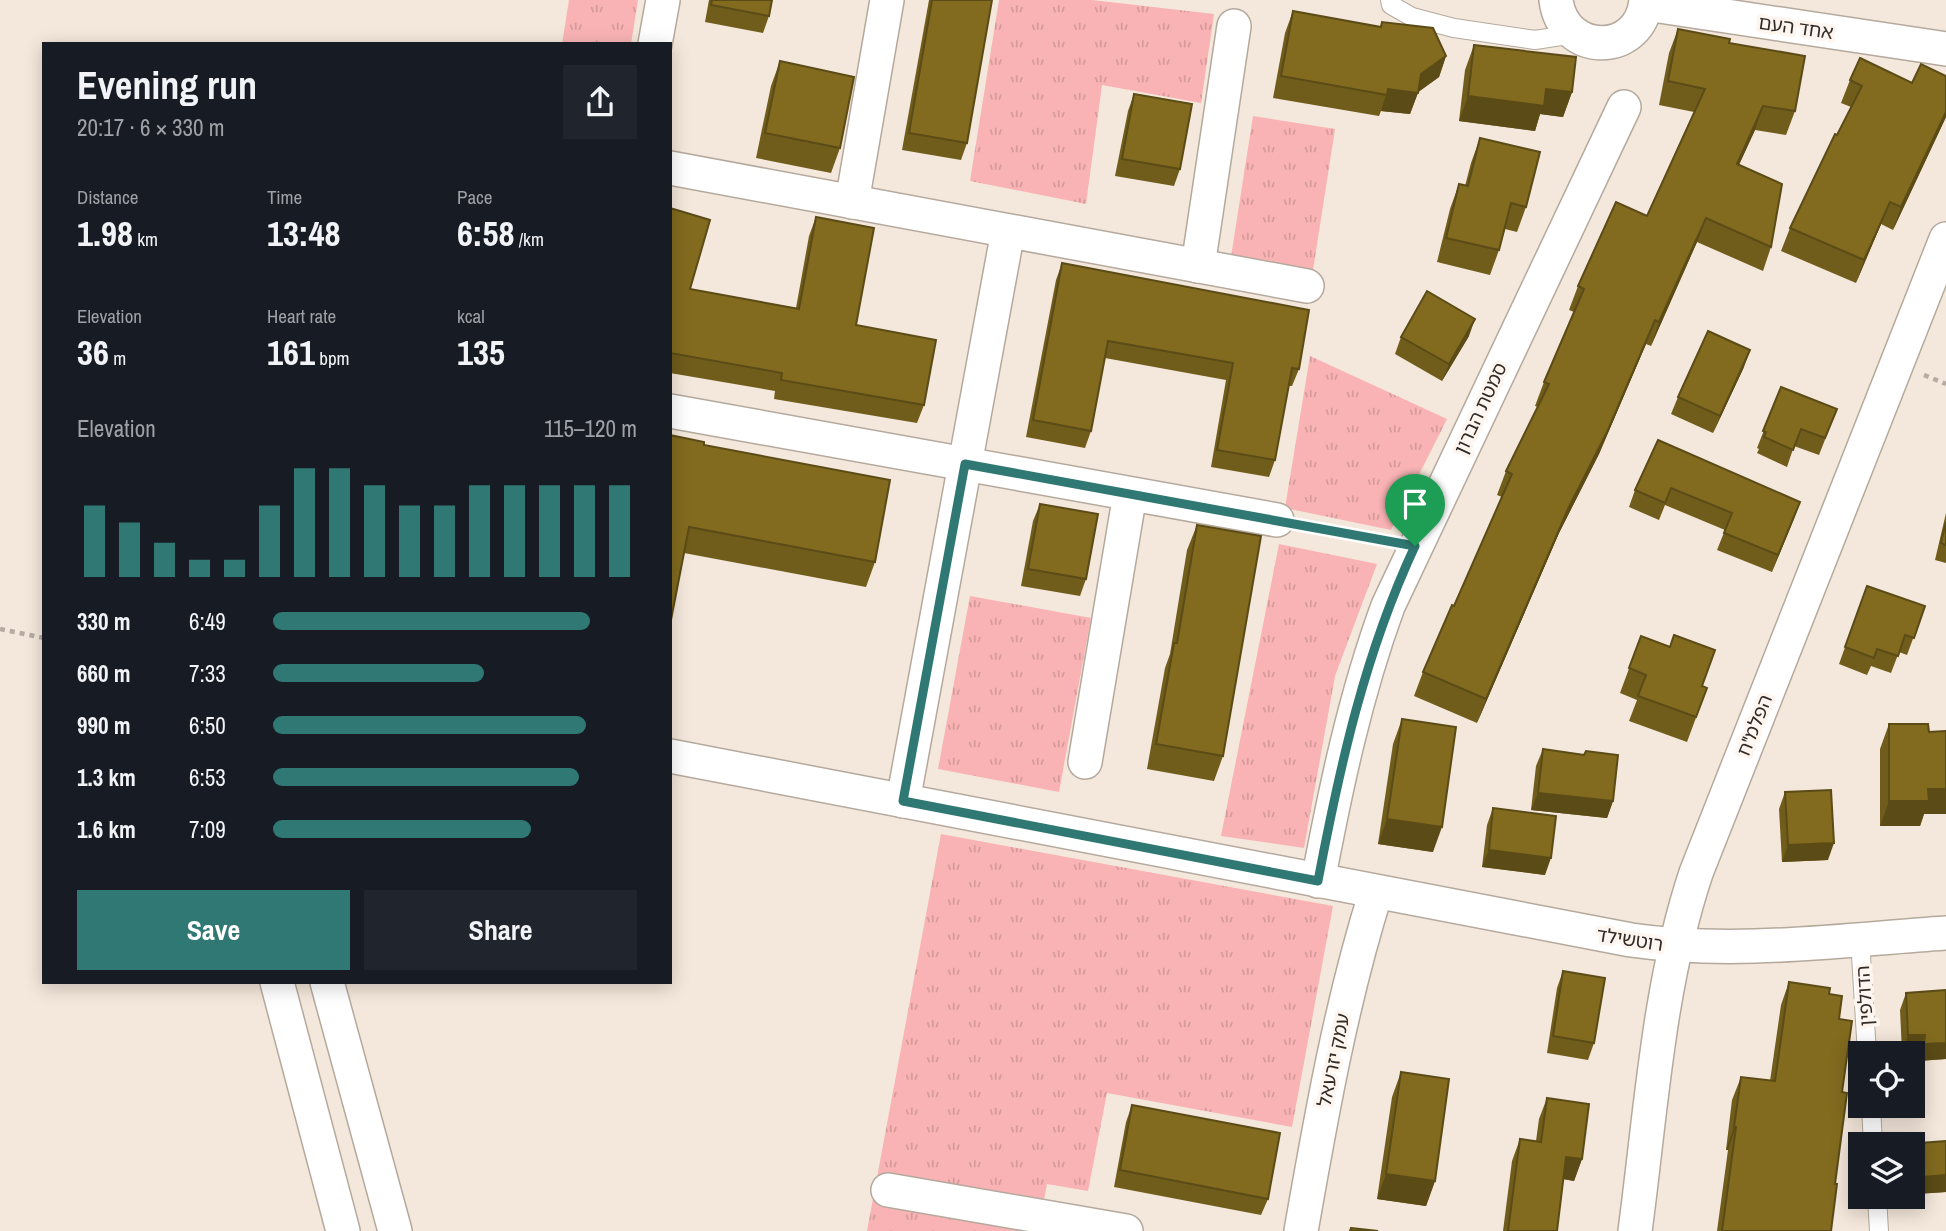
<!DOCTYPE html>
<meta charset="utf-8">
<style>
body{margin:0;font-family:"Archivo Narrow","Noto Sans Hebrew",sans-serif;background:#20242c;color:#f1f3f6;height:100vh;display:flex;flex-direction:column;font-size:26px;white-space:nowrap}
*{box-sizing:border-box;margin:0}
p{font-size:23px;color:#9ea1a6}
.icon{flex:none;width:38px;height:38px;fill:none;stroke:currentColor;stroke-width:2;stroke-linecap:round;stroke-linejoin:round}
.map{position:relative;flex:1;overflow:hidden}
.panel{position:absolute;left:42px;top:42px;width:630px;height:942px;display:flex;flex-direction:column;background:#171b24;border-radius:0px;box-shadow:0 4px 18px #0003}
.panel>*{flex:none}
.controls{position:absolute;left:1848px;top:1041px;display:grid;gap:14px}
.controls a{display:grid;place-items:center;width:77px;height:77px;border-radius:0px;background:#171b24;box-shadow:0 4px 18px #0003;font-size:35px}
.pin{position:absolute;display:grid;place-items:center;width:60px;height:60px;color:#fff;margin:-72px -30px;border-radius:50% 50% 50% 0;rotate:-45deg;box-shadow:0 0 7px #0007}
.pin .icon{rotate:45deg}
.round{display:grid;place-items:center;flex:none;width:74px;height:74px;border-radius:0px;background:#20242c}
.summary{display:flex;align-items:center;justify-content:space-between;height:119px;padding:0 35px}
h1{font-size:38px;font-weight:800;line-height:52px}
.metrics{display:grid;grid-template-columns:repeat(3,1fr);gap:10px;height:119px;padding:7px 35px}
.metrics div{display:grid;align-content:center}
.metrics b{font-size:35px;font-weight:800}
.metrics small{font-size:19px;font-weight:400}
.metrics p{font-size:19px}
.chart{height:196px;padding:14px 35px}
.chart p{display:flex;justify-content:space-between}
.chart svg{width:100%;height:126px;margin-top:7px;stroke:#307873;stroke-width:6}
.action{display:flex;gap:14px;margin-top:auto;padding:14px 35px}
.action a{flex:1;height:80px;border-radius:0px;background:#307873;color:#fff;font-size:28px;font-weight:800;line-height:80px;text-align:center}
.action a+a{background:#20242c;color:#f1f3f6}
ul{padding:0 35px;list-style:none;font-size:23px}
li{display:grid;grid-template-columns:112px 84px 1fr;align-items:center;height:52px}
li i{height:18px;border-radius:9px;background:#307873}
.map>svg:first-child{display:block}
.grass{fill:url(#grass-tufts)}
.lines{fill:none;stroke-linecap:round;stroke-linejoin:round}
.service-casing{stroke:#b5a99d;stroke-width:20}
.minor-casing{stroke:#b5a99d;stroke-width:36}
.path{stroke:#b5aba1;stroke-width:4.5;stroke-dasharray:5 5;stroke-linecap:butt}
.service{stroke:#fff;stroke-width:18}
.minor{stroke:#fff;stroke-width:33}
.wall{fill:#705c1b}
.shaded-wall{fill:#5b4b16}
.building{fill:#826b1f;stroke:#5b4b16;stroke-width:2}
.route-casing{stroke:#fff;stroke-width:14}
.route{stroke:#307873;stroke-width:9}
.labels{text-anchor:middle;stroke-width:7;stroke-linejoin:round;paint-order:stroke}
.street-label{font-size:19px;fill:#302b27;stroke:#fdf5ee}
</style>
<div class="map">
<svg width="1946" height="1231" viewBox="0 0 1946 1231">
<defs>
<pattern id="grass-tufts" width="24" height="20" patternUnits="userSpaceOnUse" patternTransform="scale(1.75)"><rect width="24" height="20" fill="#f9b3b4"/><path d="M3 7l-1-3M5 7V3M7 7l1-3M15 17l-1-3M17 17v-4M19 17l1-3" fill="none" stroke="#d69a9b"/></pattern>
</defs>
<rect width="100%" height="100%" fill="#f4e7db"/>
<g class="grass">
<polygon points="569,0 638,0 631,44 562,44"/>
<polygon points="999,0 1092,0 1214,14 1201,103 1102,85 1086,204 970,181"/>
<polygon points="1253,116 1335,129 1313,270 1231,257"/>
<polygon points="1310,356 1447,419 1391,530 1285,508"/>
<polygon points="1279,544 1377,564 1335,676 1304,848 1221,836"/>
<polygon points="970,596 1091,618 1059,792 938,769"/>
<polygon points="941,834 1333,906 1292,1127 1107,1093 1088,1191 1047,1184 1038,1231 867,1231"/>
</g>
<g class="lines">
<g class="service-casing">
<g id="service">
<polyline points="1390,0 1391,5 1412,17 1454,28 1535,40 1574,34"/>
<polyline points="1860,939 1867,1054"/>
<polyline points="1871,1106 1873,1144"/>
<polyline points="1877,1197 1879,1231"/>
</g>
</g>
<g class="minor-casing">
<g id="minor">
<path d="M1556,0C1563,57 1641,57 1646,0"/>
<polyline points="1646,4 1946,49"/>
<polyline points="655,44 663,0"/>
<polyline points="670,168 1307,286"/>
<polyline points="852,202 887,0"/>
<polyline points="1198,266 1234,26"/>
<polyline points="670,411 1277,520"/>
<path d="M670,756L1631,940C1735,955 1841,940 1946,933"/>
<polyline points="1085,762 1130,494"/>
<polyline points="903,801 1008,231"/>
<path d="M1318,881C1336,787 1355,696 1388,606L1624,107"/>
<polyline points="277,982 343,1231"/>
<polyline points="327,982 395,1231"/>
<polyline points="888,1190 1126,1231"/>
<path d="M1301,1231C1321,1117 1341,1003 1376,892"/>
<path d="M1635,1231C1651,1112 1658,987 1696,873L1946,239"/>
</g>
</g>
<g class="path">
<polyline points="1924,375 1946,384"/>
<polyline points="1306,525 1383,540"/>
<polyline points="0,629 44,638"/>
</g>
<use href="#service" class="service"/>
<use href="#minor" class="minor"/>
</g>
<g class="wall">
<polygon points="709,0 772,0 769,16 763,33 705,22"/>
<polygon points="929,0 992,0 967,143 961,160 902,150"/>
<polygon points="1293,11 1380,27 1382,22 1446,56 1439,77 1418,92 1410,114 1381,111 1379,116 1273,98 1285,33"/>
<polygon points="1678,29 1729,43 1795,111 1786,135 1755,130 1739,165 1771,247 1763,271 1697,242 1651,346 1646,344 1599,454 1559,533 1477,723 1414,696 1423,672 1454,606 1502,497 1497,495 1506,471 1538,407 1535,406 1544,382 1574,312 1569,310 1578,286 1647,216 1694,112 1659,105 1669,53"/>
<polygon points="1474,45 1572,92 1563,117 1540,114 1535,131 1459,121 1465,70"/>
<polygon points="780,61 840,148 831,173 756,158 771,86"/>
<polygon points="1946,76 1946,117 1893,230 1881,224 1856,283 1781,251 1790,228 1851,107 1841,103 1850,80 1912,83"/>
<polygon points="1134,94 1180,169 1174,186 1115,176 1128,111"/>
<polygon points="1480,138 1526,207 1517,232 1505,229 1499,250 1490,275 1437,262 1450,209 1459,184 1465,186 1471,163"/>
<polygon points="670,208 690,289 796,308 809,236 816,217 856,325 924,405 917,423 774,399 775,391 670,373"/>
<polygon points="1062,263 1299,369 1292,386 1289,386 1275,460 1269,477 1211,467 1226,380 1105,358 1091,431 1085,448 1026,437 1056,280"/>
<polygon points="1469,336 1442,381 1395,354 1401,337"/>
<polygon points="1744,367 1713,433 1671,414 1678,397"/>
<polygon points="1781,387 1837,409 1819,455 1794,446 1787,467 1757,453 1759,449 1757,448"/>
<polygon points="1658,440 1800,502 1772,572 1717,550 1725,530 1665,505 1659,520 1629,507 1635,490"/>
<polygon points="704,445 875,562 866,587 684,553"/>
<polygon points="1040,504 1086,579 1080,596 1021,586 1033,521"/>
<polygon points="1946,513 1946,563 1935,560"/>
<polygon points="1197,525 1223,756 1214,781 1147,769 1165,668 1170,654 1187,550"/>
<polygon points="1867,586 1925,606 1907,655 1899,652 1891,673 1871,666 1867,675 1839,664"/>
<polygon points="1641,636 1702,686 1707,688 1687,742 1629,721 1637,700 1620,693"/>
<polygon points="1402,719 1433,852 1378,844 1393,744"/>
<polygon points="1889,724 1929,732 1946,814 1924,814 1920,826 1880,826 1880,749"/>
<polygon points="1543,749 1613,801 1607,818 1531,810 1536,766"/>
<polygon points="1785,792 1828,860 1782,862 1779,809"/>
<polygon points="1493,808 1545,875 1482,867 1487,825"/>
<polygon points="1563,971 1594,1043 1588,1060 1547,1053 1557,988"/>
<polygon points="1789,982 1829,994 1839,1019 1842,1092 1835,1184 1831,1231 1717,1231 1728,1150 1726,1150 1732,1100 1741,1077 1770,1081 1781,1005"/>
<polygon points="1946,990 1946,1059 1918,1061 1918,1052 1902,1052 1900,1010 1906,993"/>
<polygon points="1401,1072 1435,1181 1426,1206 1377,1199 1392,1097"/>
<polygon points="1547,1098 1582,1159 1574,1181 1563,1179 1557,1231 1503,1231 1512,1161 1520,1139 1536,1141 1539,1119"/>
<polygon points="1132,1105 1268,1199 1261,1215 1114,1187 1126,1122"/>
<polygon points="1946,1141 1946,1192 1916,1194 1914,1160 1920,1143"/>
</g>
<g class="shaded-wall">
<polygon points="1446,56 1439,77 1417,93 1418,93 1410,114 1381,111 1388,89 1421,74"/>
<polygon points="1546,89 1572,92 1563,117 1540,114 1535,131 1459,121 1468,96"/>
<polygon points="1763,106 1755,130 1728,188 1737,164"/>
<polygon points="1946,112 1946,117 1893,230 1901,207"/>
<polygon points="1890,202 1881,224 1856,283 1864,260"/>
<polygon points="1706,218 1697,242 1651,346 1659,322"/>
<polygon points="1475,319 1469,336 1442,381 1449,364"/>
<polygon points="1655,320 1646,344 1599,454 1559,533 1477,723 1486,699 1568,509"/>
<polygon points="1750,350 1744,367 1713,433 1720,416"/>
<polygon points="1800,502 1794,519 1772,572 1778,555"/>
<polygon points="1928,789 1946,789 1946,814 1924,814 1920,826 1880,826 1889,801"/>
<polygon points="1538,793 1613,801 1607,818 1531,810"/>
<polygon points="1387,819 1442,827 1433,852 1378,844"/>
<polygon points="1834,843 1828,860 1782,862 1788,845"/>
<polygon points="1489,850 1551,858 1545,875 1482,867"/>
<polygon points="1908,1035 1925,1035 1918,1052 1902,1052"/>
<polygon points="1946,1043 1946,1059 1918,1061 1924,1044"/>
<polygon points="1734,1127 1736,1127 1728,1150 1726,1150"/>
<polygon points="1566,1157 1582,1159 1574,1181 1558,1178"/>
<polygon points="1386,1174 1435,1181 1426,1206 1377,1199"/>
<polygon points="1946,1175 1946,1192 1916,1194 1922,1177"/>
</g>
<g class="building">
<polygon points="712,0 772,0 769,16 711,5"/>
<polygon points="932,0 992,0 967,143 909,133"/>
<polygon points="1293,11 1381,27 1382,22 1433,28 1446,56 1421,74 1418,93 1388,89 1387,95 1281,76"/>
<polygon points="1678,29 1730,39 1729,43 1805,56 1795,111 1763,106 1737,164 1782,184 1771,247 1706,218 1659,322 1655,320 1608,430 1568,509 1486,699 1423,672 1452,605 1454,606 1512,474 1506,471 1549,384 1544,382 1584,289 1578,286 1616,202 1647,216 1705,89 1668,81"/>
<polygon points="1474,45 1576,57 1572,92 1546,89 1544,106 1468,96"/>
<polygon points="1860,58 1912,83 1921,64 1946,76 1946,112 1901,207 1890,202 1864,260 1790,228 1835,134 1837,135 1862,86 1850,80"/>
<polygon points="780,61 854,77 840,148 765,133"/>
<polygon points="1134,94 1192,104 1180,169 1122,159"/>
<polygon points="1480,138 1540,152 1526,207 1511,203 1499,250 1446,238 1459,184 1468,186"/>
<polygon points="670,208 710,220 690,289 799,309 816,217 874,228 856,325 936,340 924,405 781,380 782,373 670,353"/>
<polygon points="1062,263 1309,310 1299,369 1292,368 1275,460 1217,450 1233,363 1108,341 1091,431 1033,420"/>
<polygon points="1427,291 1475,319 1449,364 1401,337"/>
<polygon points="1708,331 1750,350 1720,416 1678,397"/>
<polygon points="1781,387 1837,409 1825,438 1801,429 1793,450 1764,437 1766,432 1763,431"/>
<polygon points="670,435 704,442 704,445 890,480 875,562 689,527 670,625"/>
<polygon points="1658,440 1800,502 1778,555 1724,533 1732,513 1671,488 1665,503 1635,490"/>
<polygon points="1040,504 1098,514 1086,579 1028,569"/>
<polygon points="1946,522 1946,545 1941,543"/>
<polygon points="1197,525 1261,536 1223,756 1156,744 1174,643 1177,643"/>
<polygon points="1867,586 1925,606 1914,638 1905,635 1898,656 1877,649 1874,658 1845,647"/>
<polygon points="1674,635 1715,650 1702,686 1707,688 1696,717 1638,696 1646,675 1629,668 1641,636 1670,647"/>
<polygon points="1402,719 1456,727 1442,827 1387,819"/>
<polygon points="1889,724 1928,724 1929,732 1946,731 1946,789 1928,789 1929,801 1889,801"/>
<polygon points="1543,749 1584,755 1586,751 1618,755 1613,801 1538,793"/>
<polygon points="1831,790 1834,843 1788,845 1785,792"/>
<polygon points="1493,808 1556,816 1551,858 1489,850"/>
<polygon points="1563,971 1605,978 1594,1043 1553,1036"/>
<polygon points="1789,982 1830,988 1829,994 1842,996 1839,1019 1852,1021 1842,1092 1847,1093 1835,1184 1837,1184 1831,1231 1722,1231 1736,1127 1734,1127 1741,1077 1775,1081"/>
<polygon points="1946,990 1946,1043 1924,1044 1925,1035 1908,1035 1906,993"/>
<polygon points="1401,1072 1449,1079 1435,1181 1386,1174"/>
<polygon points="1547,1098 1589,1104 1582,1159 1566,1157 1557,1231 1508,1231 1520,1139 1541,1142"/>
<polygon points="1132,1105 1280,1133 1268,1199 1120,1170"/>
<polygon points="1946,1141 1946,1175 1922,1177 1920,1143"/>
<polygon points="1351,1228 1378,1231 1350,1231"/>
</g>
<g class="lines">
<g class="route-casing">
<path id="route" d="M965,464L1415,546C1365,653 1340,765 1318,881L903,801Z"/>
</g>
<use href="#route" class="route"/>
</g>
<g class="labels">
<g class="street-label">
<text transform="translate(1796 27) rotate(8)" y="7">אחד העם</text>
<text transform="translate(1480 408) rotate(-65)" y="7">סמטת הברון</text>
<text transform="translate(1754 725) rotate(-68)" y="7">הפלמ"ח</text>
<text transform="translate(1630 939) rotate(9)" y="7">רוטשילד</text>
<text transform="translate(1864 996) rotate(-94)" y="7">הדולפין</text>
<text transform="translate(1333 1060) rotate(-78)" y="7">עמק יזרעאל</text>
</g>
</g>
</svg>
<div class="controls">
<a><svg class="icon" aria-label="locate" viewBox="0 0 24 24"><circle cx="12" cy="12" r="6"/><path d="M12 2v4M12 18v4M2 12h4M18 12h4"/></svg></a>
<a><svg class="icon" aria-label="layers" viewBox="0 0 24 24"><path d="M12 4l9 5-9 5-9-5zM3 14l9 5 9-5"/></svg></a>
</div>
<div class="pin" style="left:1415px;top:546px;background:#1e9e55"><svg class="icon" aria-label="arrive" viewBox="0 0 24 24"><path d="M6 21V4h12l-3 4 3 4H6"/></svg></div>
<section class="panel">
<div class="summary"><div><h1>Evening run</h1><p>20:17 · 6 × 330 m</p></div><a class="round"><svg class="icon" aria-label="share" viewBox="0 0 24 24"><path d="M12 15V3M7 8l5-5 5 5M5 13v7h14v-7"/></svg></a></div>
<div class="metrics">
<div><p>Distance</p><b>1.98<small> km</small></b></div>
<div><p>Time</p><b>13:48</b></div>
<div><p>Pace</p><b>6:58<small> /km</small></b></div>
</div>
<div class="metrics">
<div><p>Elevation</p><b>36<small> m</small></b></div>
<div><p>Heart rate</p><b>161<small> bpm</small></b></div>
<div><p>kcal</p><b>135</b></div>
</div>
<div class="chart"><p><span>Elevation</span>115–120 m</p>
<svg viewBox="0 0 160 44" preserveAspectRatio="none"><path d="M5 44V19M15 44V25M25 44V32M35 44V38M45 44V38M55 44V19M65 44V6M75 44V6M85 44V12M95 44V19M105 44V19M115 44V12M125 44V12M135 44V12M145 44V12M155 44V12"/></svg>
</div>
<ul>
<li><b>330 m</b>6:49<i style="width:87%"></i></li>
<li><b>660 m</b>7:33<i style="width:58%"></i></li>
<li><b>990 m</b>6:50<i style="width:86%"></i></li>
<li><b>1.3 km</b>6:53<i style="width:84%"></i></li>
<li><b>1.6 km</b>7:09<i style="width:71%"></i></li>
</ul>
<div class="action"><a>Save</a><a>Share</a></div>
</section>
</div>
